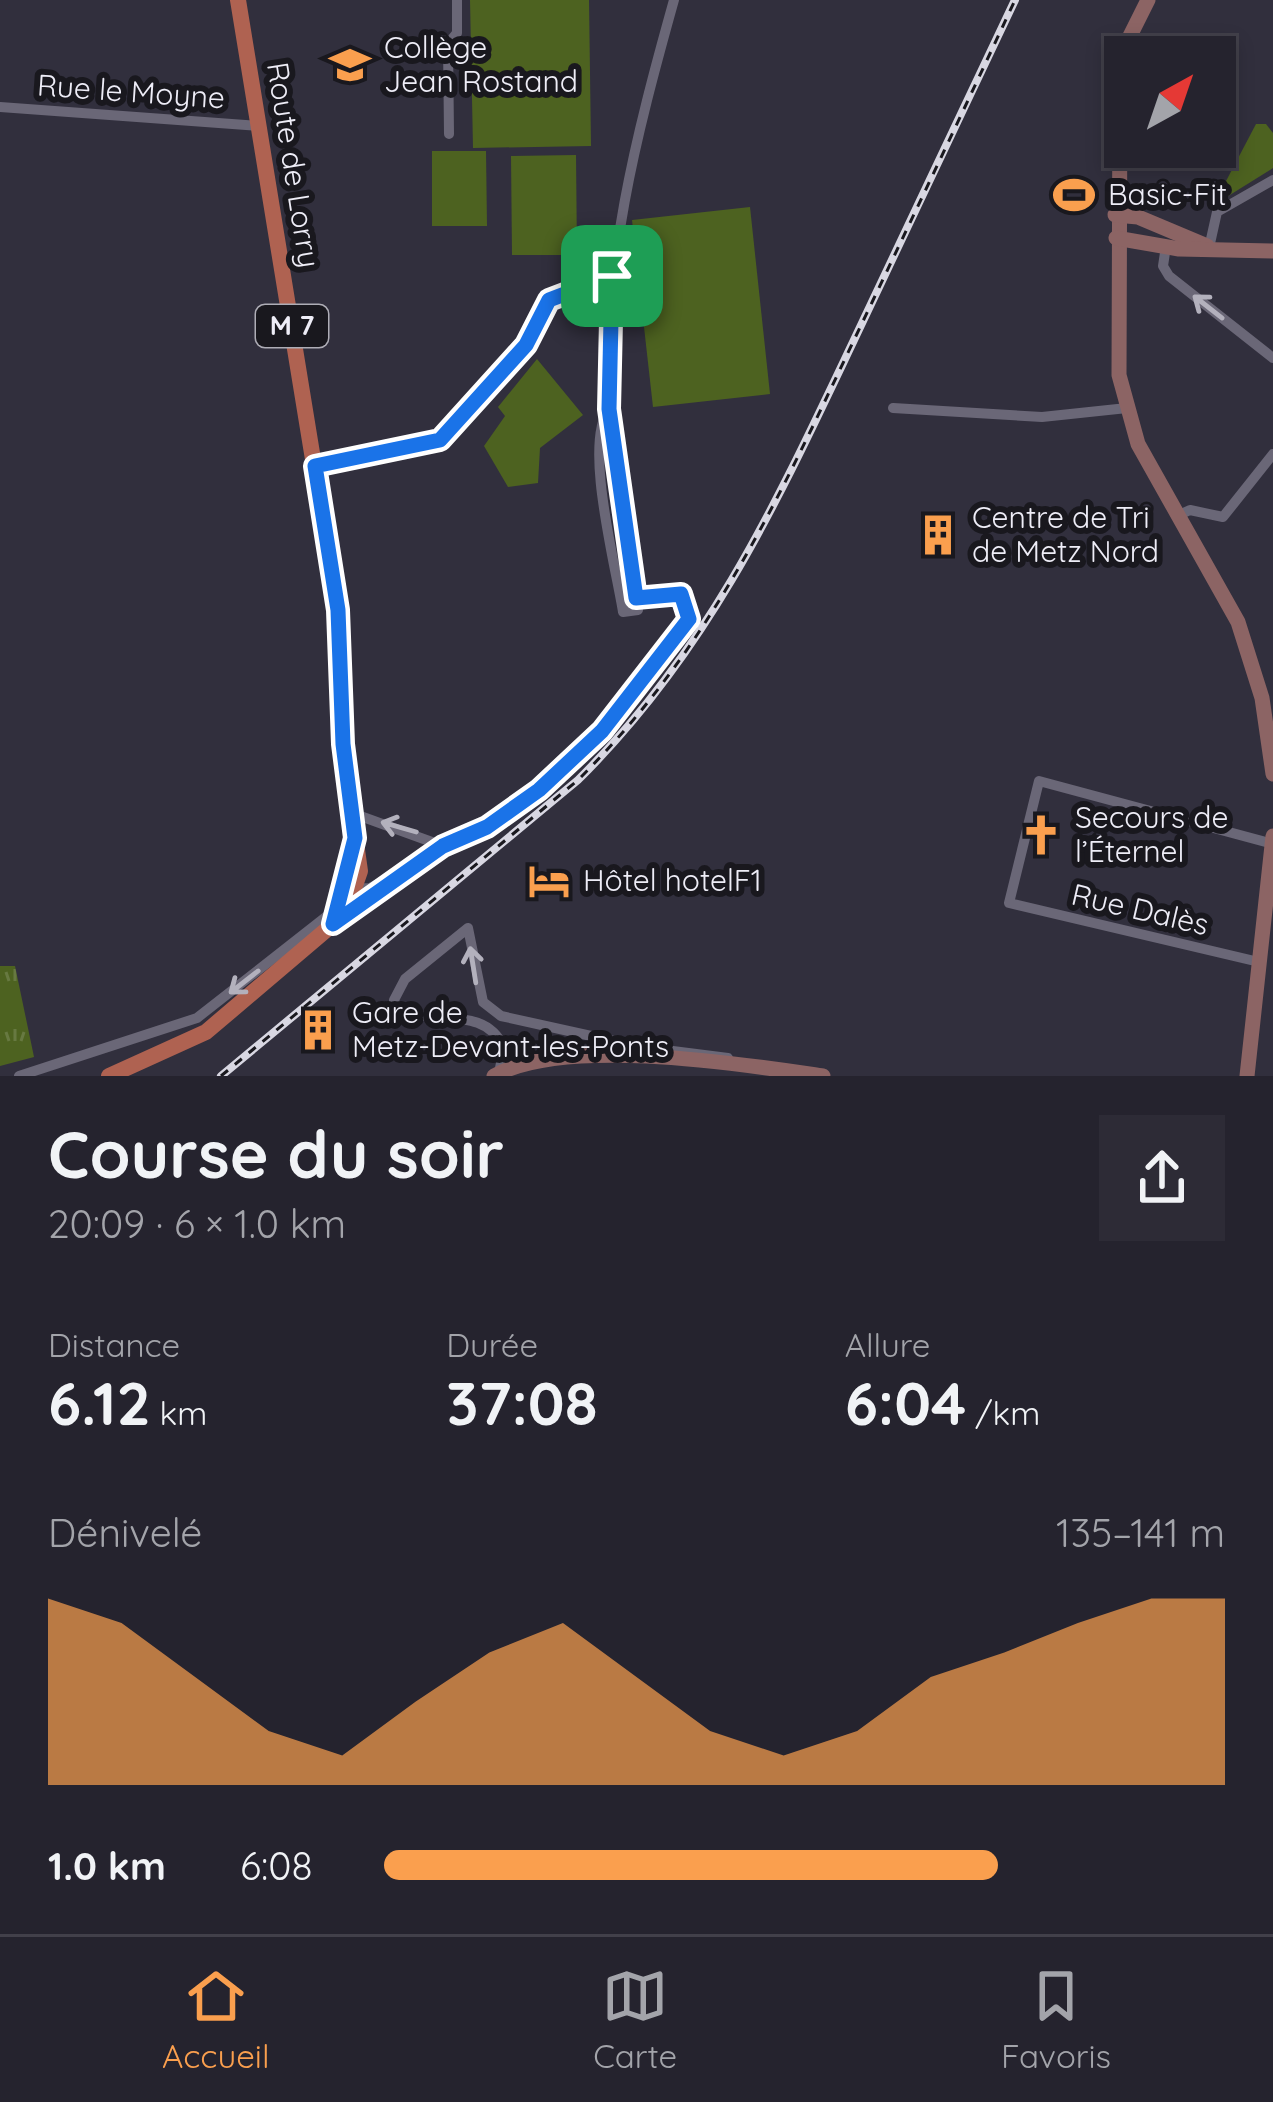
<!DOCTYPE html>
<html lang="fr">
<meta charset="utf-8">
<style>
body{margin:0;font-family:Quicksand,sans-serif;background:#2d2b36;color:#f1f3f6;height:100vh;display:flex;flex-direction:column;font-size:45px;white-space:nowrap}
*{box-sizing:border-box;margin:0}
p{font-size:39px;color:#a3a4aa}
.icon{flex:none;width:66px;height:66px;fill:none;stroke:currentColor;stroke-width:2;stroke-linecap:round;stroke-linejoin:round}
.map{position:relative;height:1076px;overflow:hidden}
.sheet{display:flex;flex-direction:column;background:#25232e;flex:1}
.sheet>*{flex:none}
.needle{width:78px;rotate:40deg}
.buttons{position:absolute;left:1104px;top:36px;display:grid;gap:24px}
.buttons a{display:grid;place-items:center;width:132px;height:132px;border-radius:0px;background:#25232e;box-shadow:0 6px 18px #0003,0 0 0 3px #42404a;font-size:60px}
.pin{position:absolute;display:grid;place-items:center;width:102px;height:102px;color:#fff;margin:-51px;border-radius:24px;box-shadow:0 6px 18px #0006}
.round{display:grid;place-items:center;flex:none;width:126px;height:126px;border-radius:0px;background:#2d2b36}
.head{display:flex;align-items:center;justify-content:space-between;height:204px;padding:0 48px}
h1{font-size:66px;font-weight:700;line-height:90px}
.metrics{display:grid;grid-template-columns:repeat(3,1fr);gap:18px;height:204px;padding:12px 48px}
.metrics div{display:grid;align-content:center}
.metrics b{font-size:60px;font-weight:700}
.metrics small{font-size:33px;font-weight:400}
.metrics p{font-size:33px}
.chart{height:336px;padding:24px 48px}
.chart p{display:flex;justify-content:space-between}
.chart svg{width:100%;height:216px;margin-top:12px;fill:#fa9f4e;opacity:.7}
ul{padding:0 48px;list-style:none;font-size:39px}
li{display:grid;grid-template-columns:192px 144px 1fr;align-items:center;height:90px}
li i{height:30px;border-radius:15px;background:#fa9f4e}
.tabs{display:flex;justify-content:space-around;align-items:center;height:168px;border-top:3px solid #42404a;background:#25232e;font-size:33px;color:#a3a4aa}
.tabs a{display:grid;justify-items:center;gap:6px}
.tabs .on{color:#fa9f4e}
.map>svg:first-child{display:block}
.grass{fill:#4d6220}
.park{fill:url(#park-tufts)}
.lines{fill:none;stroke-linecap:round;stroke-linejoin:round}
.street{stroke:#6a6777;stroke-width:10}
.secondary{stroke:#8c6464;stroke-width:15}
.primary{stroke:#af6251;stroke-width:16}
.rail-casing{stroke:#d8d7e2;stroke-width:8}
.rail{stroke:#19181e;stroke-width:3;stroke-dasharray:9;stroke-linecap:butt}
.oneway{stroke:#b3b1bd}
.route-casing{stroke:#fff;stroke-width:24}
.route{stroke:#1a73e8;stroke-width:15}
.labels{text-anchor:middle;stroke-width:12;stroke-linejoin:round;paint-order:stroke}
.shield{fill:#19181e;stroke:#aeadb6;stroke-width:3}
.shield-label{font-size:27px;font-weight:bold;fill:#eeedf7}
.poi-label{font-size:30px;fill:#eeedf7;stroke:#19181e;text-anchor:start}
.street-label{font-size:30px;fill:#eeedf7;stroke:#19181e}
</style>
<div class="map">
<svg width="1273" height="1076" viewBox="0 0 1273 1076">
<defs>
<pattern id="park-tufts" width="24" height="20" patternUnits="userSpaceOnUse" patternTransform="scale(3)"><rect width="24" height="20" fill="#4d6220"/><path d="M3 7l-1-3M5 7V3M7 7l1-3M15 17l-1-3M17 17v-4M19 17l1-3" fill="none" stroke="#677941"/></pattern>
</defs>
<rect width="100%" height="100%" fill="#312f3d"/>
<g class="grass">
<polygon points="470,0 589,0 591,146 473,148"/>
<polygon points="1256,124 1266,124 1273,133 1273,168 1225,198 1225,183"/>
<polygon points="432,151 486,151 487,226 432,226"/>
<polygon points="576,155 577,255 512,255 511,156"/>
<polygon points="750,207 770,394 653,407 632,220"/>
<polygon points="537,359 583,415 540,448 538,483 508,487 484,446 505,416 498,407"/>
</g>
<polygon class="park" points="0,966 15,966 34,1057 0,1066"/>
<g class="lines">
<g class="street">
<polyline points="0,107 259,126"/>
<polyline points="449,134 448,44 457,33 457,0"/>
<polyline points="1166,246 1163,266 1169,276 1273,358"/>
<polyline points="1209,248 1217,212 1273,180"/>
<polyline points="893,408 1042,417 1127,408"/>
<path d="M609,409C583,443 616,567 623,612L638,610C629,543 612,476 609,408C602,266 636,136 674,0"/>
<polyline points="315,466 439,440 526,345 549,300 612,276"/>
<polyline points="1179,515 1190,510 1223,517 1273,454"/>
<polyline points="352,813 443,846"/>
<polyline points="344,889 370,888 400,873"/>
<polyline points="345,914 443,846 487,827 539,790 601,731 689,619 681,594 636,598"/>
<polyline points="1259,962 1009,903 1039,781 1273,844"/>
<path d="M499,1073L504,1048C485,1004 432,1026 397,1009L394,1000L405,979L468,928L483,1002L501,1016L641,1047L728,1058"/>
<polyline points="19,1076 197,1018 336,909"/>
</g>
<g class="secondary">
<polyline points="1148,0 1124,48 1120,78 1119,375 1138,444 1238,622 1262,698 1273,774"/>
<polyline points="1115,215 1138,217 1207,246"/>
<polyline points="1116,238 1179,249 1273,251"/>
<path d="M494,1076C565,1036 741,1064 823,1076"/>
<polyline points="1247,1076 1273,836"/>
</g>
<polyline class="primary" points="109,1076 206,1032 345,914 360,871 344,757 335,594 238,0"/>
<g class="rail-casing">
<path id="rail" d="M221,1076L578,780C709,650 776,504 854,340C908,227 962,114 1015,0"/>
</g>
<use href="#rail" class="rail"/>
</g>
<defs><path id="oneway-shaft" d="M-6 0H5M1.5-3L5.5 0L1.5 3" fill="none" stroke-width="1.6" stroke-linecap="round" stroke-linejoin="round" transform="scale(3)"/></defs>
<g class="oneway">
<use href="#oneway-shaft" transform="translate(1208 307) rotate(-142)"/>
<use href="#oneway-shaft" transform="translate(399 827) rotate(-164)"/>
<use href="#oneway-shaft" transform="translate(473 965) rotate(-99)"/>
<use href="#oneway-shaft" transform="translate(244 982) rotate(142)"/>
</g>
<g class="lines">
<g class="route-casing">
<polygon id="route" points="612,276 609,409 636,598 681,594 689,619 602,731 539,790 487,827 443,846 333,924 355,838 343,744 338,610 315,466 440,440 526,345 549,300"/>
</g>
<use href="#route" class="route"/>
</g>
<defs>
<g id="school-bare" transform="scale(3.24)"><path d="M0-5L7-2L0 1L-7-2ZM-4 1L0 2.5L4 1V4Q0 6-4 4Z" fill="#fa9f4e" stroke="#19181e" stroke-width="2.5" paint-order="stroke"/></g>
<g id="stadium-bare" transform="scale(3.24)"><path d="M0-5a6.5 5 0 1 0 0 10a6.5 5 0 1 0 0-10ZM-3.5-1.8h7v3.6h-7Z" fill="#fa9f4e" stroke="#19181e" stroke-width="2.5" paint-order="stroke"/></g>
<g id="building-bare" transform="scale(3.24)"><path d="M-4-6H4V6H1V3H-1V6H-4ZM-2.5-4.3h1.7v1.8h-1.7ZM.8-4.3h1.7v1.8H.8ZM-2.5-1h1.7V.8h-1.7ZM.8-1h1.7V.8H.8Z" fill="#fa9f4e" stroke="#19181e" stroke-width="2.5" paint-order="stroke"/></g>
<g id="church-bare" transform="scale(3.24)"><path d="M-1.2-6h2.4v3.5h3.3v2.4h-3.3V6h-2.4V-.1h-3.3v-2.4h3.3Z" fill="#fa9f4e" stroke="#19181e" stroke-width="2.5" paint-order="stroke"/></g>
<g id="hotel-bare" transform="scale(3.24)"><path d="M-6-4.5h1.5V1H6V5H4.5V3h-9V5H-6ZM-4 0a1.8 1.8 0 1 1 3.6 0ZM.5 0V-2.5h3Q6-2.5 6 0Z" fill="#fa9f4e" stroke="#19181e" stroke-width="2.5" paint-order="stroke"/></g>
</defs>
<g fill-rule="evenodd">
<use href="#school-bare" x="350" y="65"/>
<use href="#stadium-bare" x="1074" y="195"/>
<use href="#building-bare" x="938" y="535"/>
<use href="#church-bare" x="1041" y="835"/>
<use href="#hotel-bare" x="549" y="881"/>
<use href="#building-bare" x="318" y="1030"/>
</g>
<g class="labels">
<rect class="shield" x="256" y="305" width="72" height="42" rx="9"/>
<g class="shield-label">
<text x="292" y="335">M 7</text>
</g>
<g class="poi-label">
<text x="384" y="58">Collège<tspan x="384" dy="34">Jean Rostand</tspan></text>
<text x="1108" y="205">Basic-Fit</text>
<text x="972" y="528">Centre de Tri<tspan x="972" dy="34">de Metz Nord</tspan></text>
<text x="1075" y="828">Secours de<tspan x="1075" dy="34">l’Éternel</tspan></text>
<text x="583" y="891">Hôtel hotelF1</text>
<text x="352" y="1023">Gare de<tspan x="352" dy="34">Metz-Devant-les-Ponts</tspan></text>
</g>
<g class="street-label">
<text transform="translate(131 92) rotate(4)" y="10">Rue le Moyne</text>
<text transform="translate(293 165) rotate(81)" y="10">Route de Lorry</text>
<text transform="translate(1140 910) rotate(13)" y="10">Rue Dalès</text>
</g>
</g>
</svg>
<div class="buttons">
<a><svg class="needle" viewBox="-14 -14 28 28"><path d="M0-13l5 13h-10z" fill="#e53935"/><path d="M0 13l5-13h-10z" fill="#a3a4aa"/></svg></a>
</div>
<div class="pin" style="left:612px;top:276px;background:#1e9e55"><svg class="icon" aria-label="arrive" viewBox="0 0 24 24"><path d="M6 21V4h12l-3 4 3 4H6"/></svg></div>
</div>
<section class="sheet">
<div class="head"><div><h1>Course du soir</h1><p>20:09 · 6 × 1.0 km</p></div><a class="round"><svg class="icon" aria-label="share" viewBox="0 0 24 24"><path d="M12 15V3M7 8l5-5 5 5M5 13v7h14v-7"/></svg></a></div>
<div class="metrics">
<div><p>Distance</p><b>6.12<small> km</small></b></div>
<div><p>Durée</p><b>37:08</b></div>
<div><p>Allure</p><b>6:04<small> /km</small></b></div>
</div>
<div class="chart"><p><span>Dénivelé</span>135–141 m</p>
<svg viewBox="0 0 160 44" preserveAspectRatio="none"><path d="M0 44V6L10 11L20 22L30 33L40 38L50 27L60 17L70 11L80 22L90 33L100 38L110 33L120 22L130 17L140 11L150 6L160 6V44z"/></svg>
</div>
<ul>
<li><b>1.0 km</b>6:08<i style="width:73%"></i></li>
</ul>
</section>
<nav class="tabs">
<a class="on"><svg class="icon" aria-label="home" viewBox="0 0 24 24"><path d="M3 11l9-7 9 7M6 9v11h12V9"/></svg>Accueil</a>
<a><svg class="icon" aria-label="map" viewBox="0 0 24 24"><path d="M3 6l6-2 6 2 6-2v14l-6 2-6-2-6 2zM9 4v14M15 6v14"/></svg>Carte</a>
<a><svg class="icon" aria-label="saved" viewBox="0 0 24 24"><path d="M7 4h10v16l-5-4-5 4z"/></svg>Favoris</a>
</nav>
